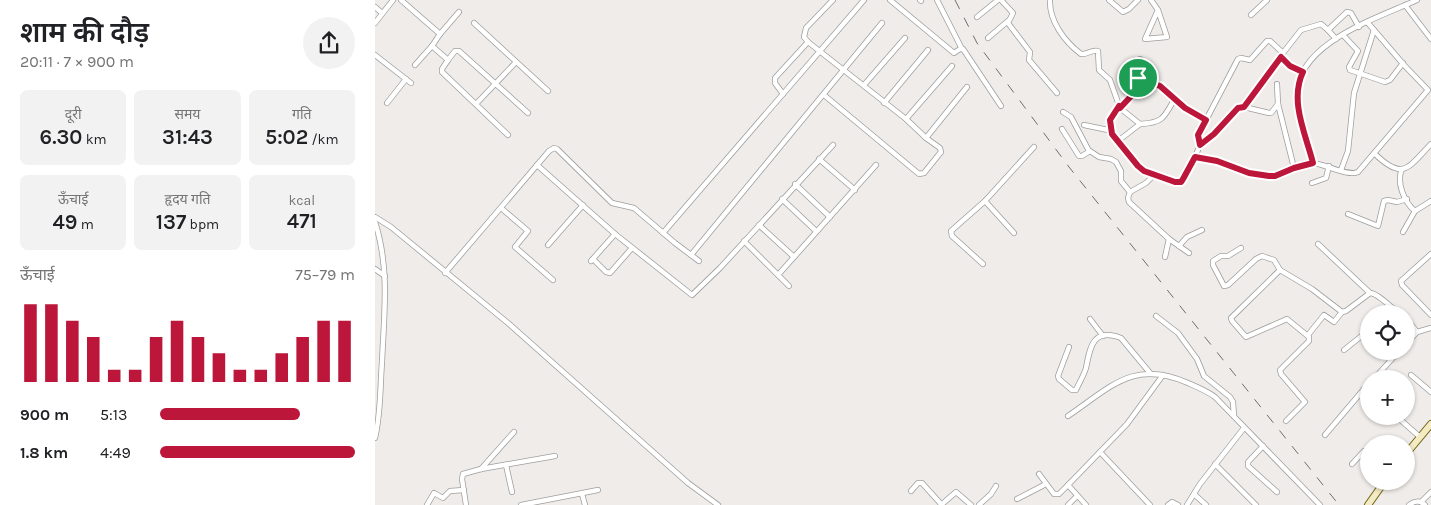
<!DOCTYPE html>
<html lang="hi">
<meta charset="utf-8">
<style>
body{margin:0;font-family:Karla,"Noto Sans Devanagari",sans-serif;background:#f2f2f2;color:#202124;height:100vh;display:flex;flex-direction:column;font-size:19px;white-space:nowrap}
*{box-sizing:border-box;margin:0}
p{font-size:16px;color:#757577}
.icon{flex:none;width:28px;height:28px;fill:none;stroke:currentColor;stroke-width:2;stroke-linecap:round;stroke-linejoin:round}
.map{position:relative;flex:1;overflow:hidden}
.sheet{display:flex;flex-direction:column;background:#fff;width:375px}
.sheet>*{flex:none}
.buttons{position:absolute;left:985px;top:305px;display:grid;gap:10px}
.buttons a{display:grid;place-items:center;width:55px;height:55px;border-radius:50%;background:#fff;box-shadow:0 1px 4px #0004;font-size:25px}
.pin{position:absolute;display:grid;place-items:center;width:42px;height:42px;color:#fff;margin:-21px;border:2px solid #fff;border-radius:50%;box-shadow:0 1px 5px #0007}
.round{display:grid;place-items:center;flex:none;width:52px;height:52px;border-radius:26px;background:#f2f2f2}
.summary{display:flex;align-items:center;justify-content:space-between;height:85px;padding:0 20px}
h1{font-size:28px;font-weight:600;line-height:38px}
.metrics{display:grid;grid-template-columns:repeat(3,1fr);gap:8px;height:85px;padding:5px 20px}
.metrics div{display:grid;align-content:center;border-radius:8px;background:#f2f2f2;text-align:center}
.metrics b{font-size:21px;font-weight:600}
.metrics small{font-size:14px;font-weight:400}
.metrics p{font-size:14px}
.chart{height:140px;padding:10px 20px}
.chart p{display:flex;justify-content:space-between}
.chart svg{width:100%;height:90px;margin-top:5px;stroke:#bc173b;stroke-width:6}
ul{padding:0 20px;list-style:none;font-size:16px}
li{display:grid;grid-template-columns:80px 60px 1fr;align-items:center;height:38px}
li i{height:12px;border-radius:6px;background:#bc173b}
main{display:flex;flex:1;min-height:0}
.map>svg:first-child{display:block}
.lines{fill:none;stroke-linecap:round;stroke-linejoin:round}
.minor-casing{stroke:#9e9e9e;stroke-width:6}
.secondary-casing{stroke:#6f6412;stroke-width:8}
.minor{stroke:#fff;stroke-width:4.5}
.secondary{stroke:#f3ebc4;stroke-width:6}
.rail{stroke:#6f6f6f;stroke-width:1;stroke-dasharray:10 10;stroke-linecap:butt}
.route-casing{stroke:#fff;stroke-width:10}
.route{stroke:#bc173b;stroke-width:6}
</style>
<main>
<section class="sheet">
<div class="summary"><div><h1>शाम की दौड़</h1><p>20:11 · 7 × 900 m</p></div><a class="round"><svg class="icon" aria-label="share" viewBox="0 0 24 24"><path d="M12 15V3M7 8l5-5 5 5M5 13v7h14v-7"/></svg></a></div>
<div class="metrics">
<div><p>दूरी</p><b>6.30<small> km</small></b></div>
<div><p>समय</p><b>31:43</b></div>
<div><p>गति</p><b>5:02<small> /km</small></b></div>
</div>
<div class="metrics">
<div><p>ऊँचाई</p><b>49<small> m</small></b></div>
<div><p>हृदय गति</p><b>137<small> bpm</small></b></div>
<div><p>kcal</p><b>471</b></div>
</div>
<div class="chart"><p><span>ऊँचाई</span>75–79 m</p>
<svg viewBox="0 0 160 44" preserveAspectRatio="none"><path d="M5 44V6M15 44V6M25 44V14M35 44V22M45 44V38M55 44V38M65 44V22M75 44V14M85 44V22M95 44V30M105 44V38M115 44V38M125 44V30M135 44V22M145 44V14M155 44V14"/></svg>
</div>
<ul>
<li><b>900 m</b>5:13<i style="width:72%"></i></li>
<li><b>1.8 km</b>4:49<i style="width:100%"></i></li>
</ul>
</section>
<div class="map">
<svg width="1056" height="505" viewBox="0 0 1056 505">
<rect width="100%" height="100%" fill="#f0ece9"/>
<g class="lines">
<g class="minor-casing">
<g id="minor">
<polyline points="26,0 65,34 57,46 73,60 80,51 84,51 153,113"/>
<polyline points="515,0 579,53 585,49 588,49 626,106"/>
<polyline points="545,0 546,1"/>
<polyline points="562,0 587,49"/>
<polyline points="626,0 638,13 633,23 655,52 654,60 682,93"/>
<path d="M675,0C674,21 690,42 706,54C712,55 717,49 723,51L724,70L735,80L745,108L765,124L743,141"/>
<polyline points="734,0 748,12 754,9 763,0"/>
<polyline points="776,0 783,10 792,37 770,39 783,10"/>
<polyline points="1030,5 1056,39"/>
<polyline points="0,7 7,13"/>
<polyline points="876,15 892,0"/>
<polyline points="602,17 623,0"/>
<polyline points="0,23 18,0"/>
<polyline points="99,23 173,91"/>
<polyline points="65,34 84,12"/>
<polyline points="968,35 983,51 974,67 975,70 1010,82 1015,80 1028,63"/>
<polyline points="613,38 633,21"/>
<polyline points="961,39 953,30 972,12 976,13 984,27"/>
<polyline points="433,42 531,119 551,138 565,148 566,152 549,173 544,174 449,95"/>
<polyline points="908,53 926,30 946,24 953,30"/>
<polyline points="0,55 36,83"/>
<polyline points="73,60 67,69 67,72 133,135"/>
<polyline points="40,65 57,46"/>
<polyline points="763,77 765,59"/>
<polyline points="902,84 903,104 919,168"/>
<polyline points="489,85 530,38"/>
<polyline points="408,94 400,83 400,78 433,42 429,37 431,28 458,0"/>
<polyline points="12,103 31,79"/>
<polyline points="509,103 553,50"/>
<polyline points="101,104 141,62"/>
<polyline points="869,107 905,57"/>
<polyline points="745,108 760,92 763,77 785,86 810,108 831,120 823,135 825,145 820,157"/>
<polyline points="688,112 696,117 714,151"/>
<polyline points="531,119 577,66"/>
<polyline points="831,120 863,59 866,58 875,60 892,41 895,41 908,53 905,57 915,66 928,72"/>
<path d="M765,124C788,123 789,118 800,98"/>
<path d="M709,125L733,130L766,169L800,182H806L808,179L820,157L842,161L874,173L894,176H900L919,168L938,163C933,142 922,117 922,96C921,43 1003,18 1042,0"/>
<polyline points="687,129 704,156 707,156 715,151 724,157 736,159 741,162 746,171 746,181 755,192 771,183 779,175"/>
<polyline points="737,134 736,117 744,106"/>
<polyline points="551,138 592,87"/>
<polyline points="825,145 839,134 865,107 869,107 894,113 896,113 903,104"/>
<path d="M1000,154C1028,181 1033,168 1056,144"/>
<polyline points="444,159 480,190"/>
<path d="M938,163C950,164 973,177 983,172L1053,90L1029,65L993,23"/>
<polyline points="162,165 240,234 317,295 345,268 458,145"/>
<path d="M1027,169C1021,182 1029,202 1040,211"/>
<polyline points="966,170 973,151 979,93 999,30"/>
<polyline points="937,183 951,178 954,166"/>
<polyline points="420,184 455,217"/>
<polyline points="755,192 753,198 754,202 794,239 790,257"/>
<polyline points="407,199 441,231"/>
<polyline points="610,201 639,233"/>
<polyline points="126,208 153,231 140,247 178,280"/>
<polyline points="973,214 1003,226 1009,201 1013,200 1022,202 1032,199"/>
<polyline points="0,217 16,227 133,323 313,483 343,505"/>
<path d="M0,222C15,268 9,315 7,362C5,387 6,413 0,438"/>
<polyline points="384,225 419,257"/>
<polyline points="1028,232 1040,211 1056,201"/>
<polyline points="288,233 489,0"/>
<polyline points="794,239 814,253"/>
<polyline points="369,241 414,286"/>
<path d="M943,244L995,293C1003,293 1017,309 1026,314"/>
<polyline points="173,245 208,205"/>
<polyline points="804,246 812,237 827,230"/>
<polyline points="866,248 853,256 846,256 838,261 838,265 849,286 853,285 881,259 887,256 899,260 905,270"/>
<polyline points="1056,254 1026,281 1027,285 1056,315"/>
<polyline points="316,255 507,23"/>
<polyline points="218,259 231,272 235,273 257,248"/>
<polyline points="216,261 240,234"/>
<polyline points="608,264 577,236 576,231 610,201 659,147"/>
<polyline points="0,269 10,276"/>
<polyline points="70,273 174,151 179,148 182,149 237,203 259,208 300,243 324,261"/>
<polyline points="403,275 501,165"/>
<polyline points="781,316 803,333 822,359 829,376 855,397 858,402 859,416"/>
<polyline points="1031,318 1042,332"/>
<polyline points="715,319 728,336"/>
<polyline points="933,335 949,315 959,322 967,312"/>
<polyline points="1031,344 1042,332 1056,328"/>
<path d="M694,347L683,376L684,379L697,390H701C704,383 709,375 711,368C715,347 718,327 746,338L775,373"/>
<polyline points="969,350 994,330"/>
<polyline points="1036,375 1056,392"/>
<polyline points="999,379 1024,351"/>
<polyline points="994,384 989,389 994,393"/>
<path d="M693,416C736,387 758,359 813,383C822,387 832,391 840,397L945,505"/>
<polyline points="1021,416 1045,437"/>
<polyline points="911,421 930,402 906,374 905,370 934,341 934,337 912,319 871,337 857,321 856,318 905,270 937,289 967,312 971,311 995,293"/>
<polyline points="950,435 989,389"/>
<polyline points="888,446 873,462 873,466 902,492"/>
<polyline points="725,452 775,505"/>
<polyline points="840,464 881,505"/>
<polyline points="977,464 989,451 994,452"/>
<polyline points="131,465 137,492"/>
<polyline points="106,469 139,432"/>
<polyline points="664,474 679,494 684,494 693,485"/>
<polyline points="536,491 543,483 547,483 566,504"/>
<polyline points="207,494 210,505"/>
<polyline points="819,494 831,505"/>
<polyline points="642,499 671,484"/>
<polyline points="1046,502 1056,492"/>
<polyline points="52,505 59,493 68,498 75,491 89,490"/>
<polyline points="91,505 87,479 88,474 106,469 180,456"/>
<polyline points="146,505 223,490"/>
<polyline points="566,505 581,492 596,505"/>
<polyline points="604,505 616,494 621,486"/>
<polyline points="693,505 702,496"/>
<polyline points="711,505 693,485 752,424 788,375"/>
<polyline points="793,505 797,502 803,505"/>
<polyline points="812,505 825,484 869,428"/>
<path d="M1034,505C1039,501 1045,500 1050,505"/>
</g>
</g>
<g class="secondary-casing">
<g id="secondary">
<polyline points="1031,454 1056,424"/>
<polyline points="993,505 1010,481"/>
</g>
</g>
<use href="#minor" class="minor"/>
<use href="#secondary" class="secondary"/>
<polyline class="rail" points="580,0 602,43 694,167 964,505"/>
</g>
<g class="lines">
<g class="route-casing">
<path id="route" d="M906,57L915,66L928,72C914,101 931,135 938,163L919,168L900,176H894L874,173L842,161L820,157L808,179L806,182H800L769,171L763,166L737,134L735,120L744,106L745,108L760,92L763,78L785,86L810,108L831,120L823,135L825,145L839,134L863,108L869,107Z"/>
</g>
<use href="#route" class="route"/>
</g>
</svg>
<div class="buttons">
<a><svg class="icon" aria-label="locate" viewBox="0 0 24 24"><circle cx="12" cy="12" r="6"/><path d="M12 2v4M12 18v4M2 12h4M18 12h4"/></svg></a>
<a>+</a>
<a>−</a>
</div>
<div class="pin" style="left:763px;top:78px;background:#1e9e55"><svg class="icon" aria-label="arrive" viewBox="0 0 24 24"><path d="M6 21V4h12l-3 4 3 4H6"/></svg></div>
</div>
</main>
